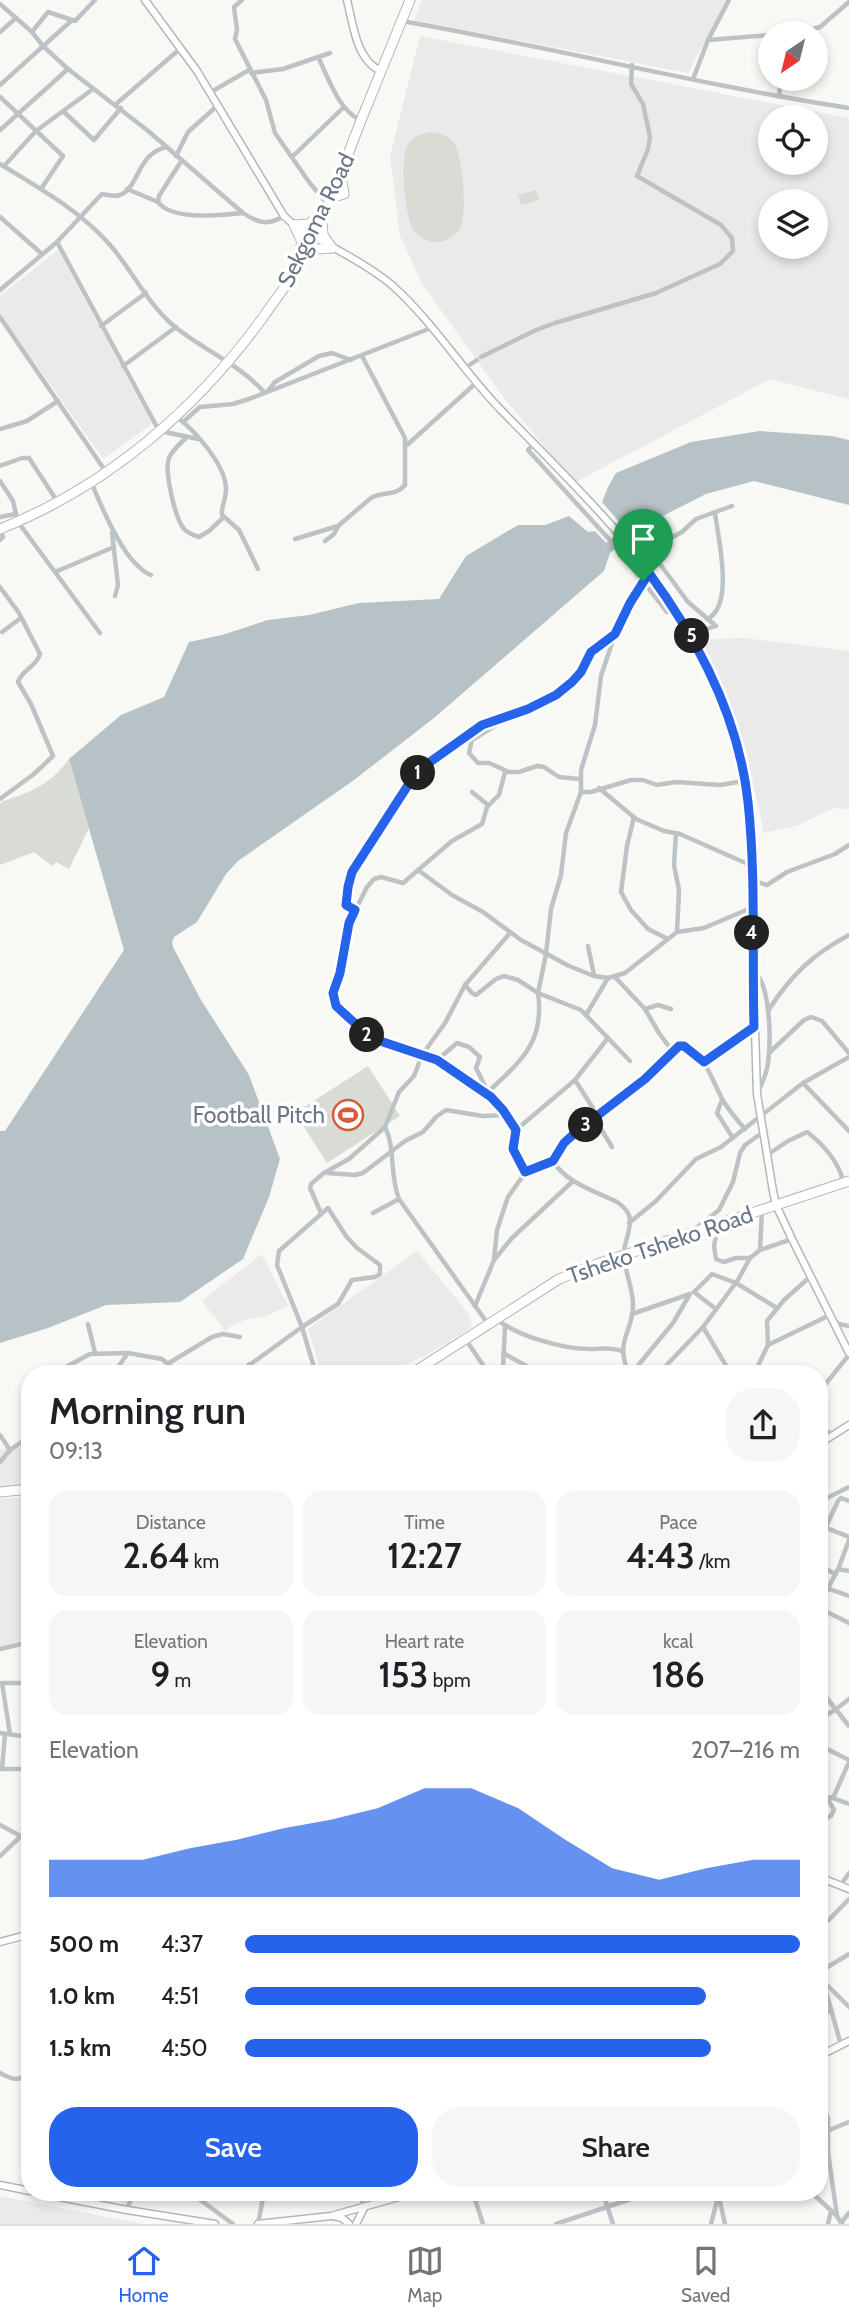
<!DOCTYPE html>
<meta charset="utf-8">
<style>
body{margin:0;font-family:Cabin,sans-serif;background:#f6f6f6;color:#202124;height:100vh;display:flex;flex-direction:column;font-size:26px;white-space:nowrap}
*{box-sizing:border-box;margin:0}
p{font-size:23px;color:#757577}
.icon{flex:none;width:38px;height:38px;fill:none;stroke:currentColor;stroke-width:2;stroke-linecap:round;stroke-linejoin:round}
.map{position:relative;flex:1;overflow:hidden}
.drawer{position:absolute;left:21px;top:1365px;width:807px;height:836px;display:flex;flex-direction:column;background:#fff;border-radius:28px;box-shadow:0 4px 10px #0003}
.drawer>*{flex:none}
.needle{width:46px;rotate:215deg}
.buttons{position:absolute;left:758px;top:21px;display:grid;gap:14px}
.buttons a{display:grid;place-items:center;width:70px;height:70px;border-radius:50%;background:#fff;box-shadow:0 4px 10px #0003;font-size:35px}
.pin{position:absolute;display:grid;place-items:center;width:60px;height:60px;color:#fff;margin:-72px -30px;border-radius:50% 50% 50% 0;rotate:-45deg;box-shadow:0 0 7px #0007}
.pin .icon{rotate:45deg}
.km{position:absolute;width:35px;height:35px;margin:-18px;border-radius:50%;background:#222;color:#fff;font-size:19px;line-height:35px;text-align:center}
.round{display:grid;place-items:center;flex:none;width:74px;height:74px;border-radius:28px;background:#f6f6f6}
.head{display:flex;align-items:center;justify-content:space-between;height:119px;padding:0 28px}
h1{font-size:38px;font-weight:600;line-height:52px}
.stats{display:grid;grid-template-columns:repeat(3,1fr);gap:10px;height:119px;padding:7px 28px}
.stats div{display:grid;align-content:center;border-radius:18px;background:#f6f6f6;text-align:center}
.stats b{font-size:35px;font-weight:600}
.stats small{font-size:19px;font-weight:400}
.stats p{font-size:19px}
.chart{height:196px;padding:14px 28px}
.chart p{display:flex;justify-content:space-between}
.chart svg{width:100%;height:126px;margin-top:7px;fill:#2563eb;opacity:.7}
.primary-button{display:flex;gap:14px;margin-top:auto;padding:14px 28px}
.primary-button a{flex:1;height:80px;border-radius:28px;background:#2563eb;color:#fff;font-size:28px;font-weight:600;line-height:80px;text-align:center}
.primary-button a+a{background:#f6f6f6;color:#202124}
ul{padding:0 28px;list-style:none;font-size:23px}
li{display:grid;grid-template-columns:112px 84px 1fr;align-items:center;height:52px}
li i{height:18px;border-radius:9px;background:#2563eb}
.dock{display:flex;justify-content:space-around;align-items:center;height:98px;border-top:2px solid #e0e0e0;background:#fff;font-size:19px;color:#757577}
.dock a{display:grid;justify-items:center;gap:4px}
.dock .current{color:#2563eb}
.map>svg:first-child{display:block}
.built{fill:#e9eae9;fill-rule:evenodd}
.green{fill:#d8dcd5}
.water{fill:#b6c2c5}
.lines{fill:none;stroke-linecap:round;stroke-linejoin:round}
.secondary-casing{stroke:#b2b7bc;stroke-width:9}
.highway-casing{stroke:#b3b7ba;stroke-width:11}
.street{stroke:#bdc2c5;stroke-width:4.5}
.secondary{stroke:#fff;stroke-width:6}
.highway{stroke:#fff;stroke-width:9}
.route-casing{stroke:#fff;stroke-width:14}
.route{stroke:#2563eb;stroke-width:9}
.labels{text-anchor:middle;stroke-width:7;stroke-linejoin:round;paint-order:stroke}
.street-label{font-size:23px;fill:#697884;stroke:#fff}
.poi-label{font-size:23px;fill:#697884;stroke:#fff;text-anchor:end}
</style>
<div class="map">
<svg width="849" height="2224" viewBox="0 0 849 2224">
<rect width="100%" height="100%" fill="#f8f8f5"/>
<g class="built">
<polygon points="422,0 726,0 726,2 688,73 414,20"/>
<path d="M420,36L849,118V399L770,379L574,483L498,390L423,285L400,236L390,156ZM770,117H816V163H770ZM770,201H816V247H770Z"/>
<polygon points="58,250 152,424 103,459 0,313 0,296"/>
<polygon points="744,638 849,651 849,809 834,808 799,825 764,833 746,752 699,640"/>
<polygon points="417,1251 468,1313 472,1327 425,1356 384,1374 322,1374 308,1329"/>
<polygon points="262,1254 288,1306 266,1316 244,1320 228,1328 226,1332 202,1301"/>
<polygon points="30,1445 30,1484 0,1488 0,1449"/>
<polygon points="30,1496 30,1643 0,1650 0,1499"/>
<polygon points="0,2196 143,2224 0,2224"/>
</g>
<g class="green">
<path d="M430,132C439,133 447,135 453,142C463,153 467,212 461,226C458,234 449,240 441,242C431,244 419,238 413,229C405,215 398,154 410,141C416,135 422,134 430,132Z"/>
<polygon points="536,190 539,200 521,205 518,195"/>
<path d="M69,759L89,828L69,869L56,862L52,866L34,852L0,865V804L3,801C32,792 51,784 69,759Z"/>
<polygon points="368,1066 400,1116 327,1163 295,1113"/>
</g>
<polygon class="water" points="760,431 832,436 849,440 849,505 754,481 706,494 643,526 610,553 604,571 434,718 354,780 238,861 226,874 197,922 174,937 172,942 173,947 201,1000 249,1075 280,1159 269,1197 243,1259 180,1302 106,1305 48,1328 0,1343 0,1131 5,1131 124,950 69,759 121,715 164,697 189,642 222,635 268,620 309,615 359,603 439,599 466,556 518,525 545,525 569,516 588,532 595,531 606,543 617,534 622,525 602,502 608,487 616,473 691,442"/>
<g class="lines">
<g class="secondary-casing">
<g id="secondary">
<path d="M145,0L197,71L284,216L294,225C325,244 366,263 393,286C434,323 463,371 501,410C569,480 644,550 692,636C720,688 738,743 748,801L757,1094L773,1191L776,1205L792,1239L849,1353"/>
<path d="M347,0C353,24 356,60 381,71"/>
<polyline points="819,1444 849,1425"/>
<polyline points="819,1877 849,1889"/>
<polyline points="0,1942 30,1934"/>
<polyline points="819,2056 849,2041"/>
<polyline points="0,2185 30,2191"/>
<polyline points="39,2193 127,2210 215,2224"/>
<polyline points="333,2216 342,2218 349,2224"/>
<polyline points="258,2224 331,2216 413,2193"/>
<polyline points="356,2224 364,2208"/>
</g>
</g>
<g class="highway-casing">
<g id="highway">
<polyline points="330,198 344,194 341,175"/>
<polyline points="322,222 323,235 332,248"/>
<polyline points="294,225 302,242 299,256"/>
<polyline points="294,225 309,224 318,216"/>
<polyline points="305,256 317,249 332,248"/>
<path d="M0,529C108,486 197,409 264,316C276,298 290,282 300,263C324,218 342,170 360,123C377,82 393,41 410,0"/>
<polyline points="411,1374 559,1279 597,1264 849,1181"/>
<polyline points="0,1492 30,1489"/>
</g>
</g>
<g class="street">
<polyline points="242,0 234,7 237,30 235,39 266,100 275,133 309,182 325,201"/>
<path d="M0,4L32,32L43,46L68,69L147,130L243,213C258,223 268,226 284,216"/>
<path d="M402,21C551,47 699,85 849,108"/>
<polyline points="0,32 16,18"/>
<polyline points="32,32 48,12 75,21 95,0"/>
<polyline points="800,33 820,27 849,2"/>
<polyline points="708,40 770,35"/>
<path d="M318,57C329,79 338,109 360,120"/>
<polyline points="251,73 283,69 330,53"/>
<polyline points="693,79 708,40 729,0"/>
<polyline points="0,85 71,21"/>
<polyline points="211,92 249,70"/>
<polyline points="0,97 63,156 41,189"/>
<polyline points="779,97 781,79"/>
<polyline points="116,104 181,48"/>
<polyline points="64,112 94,140 121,108"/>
<polyline points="0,130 68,69"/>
<polyline points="176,156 188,132 218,105"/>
<polyline points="292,157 344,107"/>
<path d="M182,160L159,196L158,202C172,221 220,215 242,213"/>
<path d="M0,164C39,188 81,211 111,246C133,272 148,304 174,326C203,350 238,363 264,392"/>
<polyline points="4,166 36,131 93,89"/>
<polyline points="127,189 158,202"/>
<polyline points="0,217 42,254"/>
<polyline points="57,242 158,429 160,431 198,439"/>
<path d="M0,290L57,242L99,197L102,194C108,195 114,197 120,195C139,188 137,153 167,147"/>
<polyline points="0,317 106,472"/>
<polyline points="101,326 146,293"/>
<polyline points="481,357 536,330 555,323 656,293 720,264 733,251 732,238 721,225 637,176 648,149 650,137 643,104 631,84 632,65"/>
<polyline points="123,366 176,327"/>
<polyline points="465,368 477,360"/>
<polyline points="268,391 275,382 319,356 332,353 351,360"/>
<path d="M177,417C195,431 225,464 226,488C227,497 221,505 222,515L239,530L258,569"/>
<polyline points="183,422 200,407 233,404 249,399 431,328"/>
<polyline points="0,429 27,421 58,401"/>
<path d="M187,437C181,443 172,450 169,458C164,471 175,518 184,529C189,534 193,535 199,537L209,531L224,517"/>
<polyline points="534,444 528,450 617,548 667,612"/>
<polyline points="407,445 476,383"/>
<polyline points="0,466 22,458 29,458 57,501"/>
<polyline points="0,481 13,501 18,522 100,633"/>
<path d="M91,482C102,507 124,564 151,575"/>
<polyline points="0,517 15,514"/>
<polyline points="112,533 118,585 115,596"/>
<path d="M295,539L338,526L371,498C383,491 395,497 405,485V438L362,356"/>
<polyline points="0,540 3,537 0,529"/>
<polyline points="325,541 334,534 338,527"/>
<polyline points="55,572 114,547"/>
<path d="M0,587L19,613L40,654C37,666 22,670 18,682L31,704L53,756L34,774L0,799"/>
<path d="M707,619C735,606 718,538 715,513"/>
<polyline points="716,626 688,602 654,556 653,550 656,546 682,532 696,519 732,506"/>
<polyline points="2,632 21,618"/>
<polyline points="691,635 715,626"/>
<polyline points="472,739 469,753 478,763 489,763 509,772 519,772 537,766 544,767 559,777 580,779"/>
<polyline points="472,740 511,716 565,688 581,672 591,652 614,634"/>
<polyline points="505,772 499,795 487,807 482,824 452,841 403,883 381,877 374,879 367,887 349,923 340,973 332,997 340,1011 371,1038 437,1060 491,1097 503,1110 516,1130 513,1149 525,1173"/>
<polyline points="599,788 636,819 664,831 680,834 750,865"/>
<polyline points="472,792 488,805"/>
<polyline points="581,792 591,792 631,780 643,780 657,785 676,782 720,785 744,781"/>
<polyline points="634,817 627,846 621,892 631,910 648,929 668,939"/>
<polyline points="676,833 674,865 679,890 677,932"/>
<polyline points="418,870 452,895 483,912 521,940 569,966 594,976 608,978 625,973 677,932 704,928 751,908"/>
<polyline points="752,880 767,885 787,872 835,854 849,845"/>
<polyline points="355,910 348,907 345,903 352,872 412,779 430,762 482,725 494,719 511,716"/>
<polyline points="588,946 594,975"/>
<path d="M754,971C771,985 771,1042 768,1063C767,1073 763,1081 759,1090"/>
<polyline points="615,977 645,1009 659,1033 673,1052"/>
<path d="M465,985L472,993L476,995L496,979L504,976L518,980L538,993C545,1042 521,1061 488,1092"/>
<polyline points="645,1009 658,1005 671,1009"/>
<path d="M768,1011C791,975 812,955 849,935"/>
<polyline points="586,1015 608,978"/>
<polyline points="769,1053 804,1020 811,1017 822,1021 849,1053"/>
<polyline points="437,1060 457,1043 469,1047 480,1057 476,1068 488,1092"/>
<polyline points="630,1061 581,1010 538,993 546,954 551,909 561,875 566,833 581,792 581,770 595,725 601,676 618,625 649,574"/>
<polyline points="704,1061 754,1027"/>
<polyline points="575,1080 598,1116"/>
<polyline points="803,1083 849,1131"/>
<polyline points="722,1100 717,1113 733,1138"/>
<polyline points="595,1119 612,1147"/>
<path d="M385,1127C396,1149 389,1174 399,1199L488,1324"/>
<polyline points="516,1130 575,1080 608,1038"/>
<path d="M767,1155L788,1141L807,1132C822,1143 840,1163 843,1182"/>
<path d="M553,1161C566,1183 595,1191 617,1202C623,1206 629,1211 630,1219C631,1231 623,1244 624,1256C625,1273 633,1288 633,1305C633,1334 614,1339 629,1374"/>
<polyline points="328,1173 355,1175 363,1173 405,1141 423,1132 436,1117 446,1110 483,1116 507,1115"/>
<polyline points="321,1213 310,1188 311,1184 324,1173 349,1159 385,1127 399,1092 414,1076 422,1055 445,1023 465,985 510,933"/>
<polyline points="373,1213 399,1199"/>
<polyline points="629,1223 656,1201 696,1159 721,1147 803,1083 849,1057"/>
<polyline points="718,1225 714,1246 716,1259 724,1262 736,1258 750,1258"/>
<polyline points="695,1229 719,1210 733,1182 740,1153 745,1145 762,1133"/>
<polyline points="760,1250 762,1210"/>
<path d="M494,1260L497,1230L508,1197L525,1173L553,1161C564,1132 619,1102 644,1081C656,1070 667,1057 679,1046C706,1049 712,1083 724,1102C730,1112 737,1120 745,1129"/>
<polyline points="475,1306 494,1260 512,1238 573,1181"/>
<polyline points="716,1309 694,1292 712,1274 736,1283 777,1308"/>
<polyline points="632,1314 690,1294"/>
<path d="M496,1319C518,1336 562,1349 590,1349C602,1349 610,1347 622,1351"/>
<polyline points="834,1323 849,1326"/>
<polyline points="88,1324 95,1353"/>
<polyline points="466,1340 489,1374"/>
<polyline points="768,1345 830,1315"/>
<polyline points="503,1353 541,1374"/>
<polyline points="169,1363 212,1337 223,1334 240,1337"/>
<polyline points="249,1364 256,1374"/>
<polyline points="503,1368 505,1327"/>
<polyline points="53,1374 90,1354 128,1353"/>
<polyline points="113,1374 128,1353 162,1359 179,1374"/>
<polyline points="237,1374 302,1327 338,1304 352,1280 375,1277 380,1274 380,1265 357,1248 346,1236 328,1208 279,1251 277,1265 302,1327 316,1374"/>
<polyline points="491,1374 503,1368 503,1374"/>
<polyline points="631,1374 673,1323 690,1294"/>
<polyline points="658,1374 703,1327"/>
<polyline points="731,1374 703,1327 738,1280 750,1258 760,1250 792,1239"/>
<polyline points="754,1374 768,1345 767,1321 784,1300 811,1276"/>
<polyline points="819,1392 849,1355"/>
<polyline points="819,1426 833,1435"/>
<polyline points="0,1435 10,1450"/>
<polyline points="0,1462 10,1450 30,1436"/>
<polyline points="819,1502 849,1487"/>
<polyline points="819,1525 849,1537"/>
<polyline points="819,1542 838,1501 841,1498 849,1501"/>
<polyline points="819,1566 836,1574"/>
<polyline points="838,1569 849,1571"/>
<polyline points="829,1589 849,1596"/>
<polyline points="819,1606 839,1567 849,1540"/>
<polyline points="819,1608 849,1623"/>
<polyline points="0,1649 30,1642"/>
<polyline points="2,1683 10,1734"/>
<polyline points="3,1683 30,1683"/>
<polyline points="819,1688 849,1726"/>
<polyline points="819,1719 835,1710 849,1699"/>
<polyline points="0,1733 30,1737"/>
<polyline points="823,1747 849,1760"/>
<polyline points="1,1769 30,1769"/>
<polyline points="2,1769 5,1734"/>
<polyline points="830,1797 849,1804"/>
<polyline points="833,1798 849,1762"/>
<polyline points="819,1822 831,1816 834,1810 823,1790 824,1717"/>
<polyline points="0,1825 30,1841"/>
<polyline points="0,1856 20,1837"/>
<polyline points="840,1886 849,1873"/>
<polyline points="819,1930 849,1899"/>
<polyline points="819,1966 841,2045"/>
<polyline points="821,1971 849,1954"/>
<polyline points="826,1984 849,2007"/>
<polyline points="819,2012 832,2011"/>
<path d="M0,2073C13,2080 18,2082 30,2072"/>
<polyline points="819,2096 828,2118 828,2152 837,2216 842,2224"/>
<polyline points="819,2134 849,2122"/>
<polyline points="191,2193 233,2224"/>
<polyline points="360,2193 364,2208"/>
<polyline points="473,2193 483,2224"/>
<polyline points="603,2193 613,2224"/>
<polyline points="718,2193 725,2224"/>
<polyline points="812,2193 837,2216"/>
<polyline points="127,2210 133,2193"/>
<polyline points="841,2223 849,2213"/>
<polyline points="258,2224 264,2193"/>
<polyline points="556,2224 649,2193"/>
<polyline points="711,2224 717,2201"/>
<polyline points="828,2224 831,2211"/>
</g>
<use href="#secondary" class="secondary"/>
<use href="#highway" class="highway"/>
</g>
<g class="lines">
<g class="route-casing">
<path id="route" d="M649,573C699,641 739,718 748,802C756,876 752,952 754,1027L704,1062L684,1046H679L645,1079L576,1132L564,1143L553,1161L525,1172L513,1149L516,1130L503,1110L491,1097L437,1060L371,1038L336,1006L333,993L340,973L349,923L355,910L346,905L348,887L352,872L412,779L430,762L482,725L528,709L556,695L572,682L581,672L591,652L615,634L630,603Z"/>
</g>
<use href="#route" class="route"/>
</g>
<defs>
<g id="stadium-ring" transform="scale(1.575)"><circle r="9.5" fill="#fff" stroke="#d65a37" stroke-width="1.5"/><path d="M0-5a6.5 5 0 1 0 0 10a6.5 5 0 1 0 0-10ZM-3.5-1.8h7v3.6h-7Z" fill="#d65a37"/></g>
</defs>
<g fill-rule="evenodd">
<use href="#stadium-ring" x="348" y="1115"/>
</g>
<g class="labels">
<g class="street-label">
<text transform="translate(316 220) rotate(-64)" y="8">Sekgoma Road</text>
<text transform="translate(660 1245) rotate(-19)" y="8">Tsheko Tsheko Road</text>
</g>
<g class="poi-label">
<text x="325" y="1123">Football Pitch</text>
</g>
</g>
</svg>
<div class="buttons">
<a><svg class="needle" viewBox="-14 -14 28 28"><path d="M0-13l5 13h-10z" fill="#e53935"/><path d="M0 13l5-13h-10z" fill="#757577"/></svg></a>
<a><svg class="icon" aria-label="locate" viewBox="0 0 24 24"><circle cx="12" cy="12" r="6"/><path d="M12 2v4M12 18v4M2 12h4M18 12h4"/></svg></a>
<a><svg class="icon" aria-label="layers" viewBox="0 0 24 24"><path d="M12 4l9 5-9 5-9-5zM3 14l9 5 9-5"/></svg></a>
</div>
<div class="pin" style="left:643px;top:581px;background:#1e9e55"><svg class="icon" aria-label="arrive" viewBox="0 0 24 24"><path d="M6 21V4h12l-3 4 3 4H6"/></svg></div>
<b class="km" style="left:418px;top:773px">1</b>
<b class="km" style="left:367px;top:1035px">2</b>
<b class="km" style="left:586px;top:1125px">3</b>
<b class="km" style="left:752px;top:933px">4</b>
<b class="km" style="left:692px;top:636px">5</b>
<section class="drawer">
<div class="head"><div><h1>Morning run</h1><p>09:13</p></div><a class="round"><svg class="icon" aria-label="share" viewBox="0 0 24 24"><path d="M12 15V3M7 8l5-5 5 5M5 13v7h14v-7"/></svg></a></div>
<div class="stats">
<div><p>Distance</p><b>2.64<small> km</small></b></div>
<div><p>Time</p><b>12:27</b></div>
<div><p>Pace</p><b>4:43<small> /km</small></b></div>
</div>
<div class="stats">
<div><p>Elevation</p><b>9<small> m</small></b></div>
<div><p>Heart rate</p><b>153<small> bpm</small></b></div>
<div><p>kcal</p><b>186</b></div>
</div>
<div class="chart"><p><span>Elevation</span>207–216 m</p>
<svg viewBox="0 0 160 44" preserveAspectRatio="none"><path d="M0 44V31L10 31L20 31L30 27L40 24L50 20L60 17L70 13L80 6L90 6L100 13L110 24L120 34L130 38L140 34L150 31L160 31V44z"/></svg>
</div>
<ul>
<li><b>500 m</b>4:37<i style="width:100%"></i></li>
<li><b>1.0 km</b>4:51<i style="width:83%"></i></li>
<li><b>1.5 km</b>4:50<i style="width:84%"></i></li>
</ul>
<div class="primary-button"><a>Save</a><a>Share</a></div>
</section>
</div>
<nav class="dock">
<a class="current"><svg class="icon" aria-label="home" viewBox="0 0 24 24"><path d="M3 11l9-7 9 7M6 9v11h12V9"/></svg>Home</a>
<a><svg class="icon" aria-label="map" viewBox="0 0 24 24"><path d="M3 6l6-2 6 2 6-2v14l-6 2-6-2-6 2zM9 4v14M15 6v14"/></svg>Map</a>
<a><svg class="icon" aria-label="saved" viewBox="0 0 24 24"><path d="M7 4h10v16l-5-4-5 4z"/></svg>Saved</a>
</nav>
